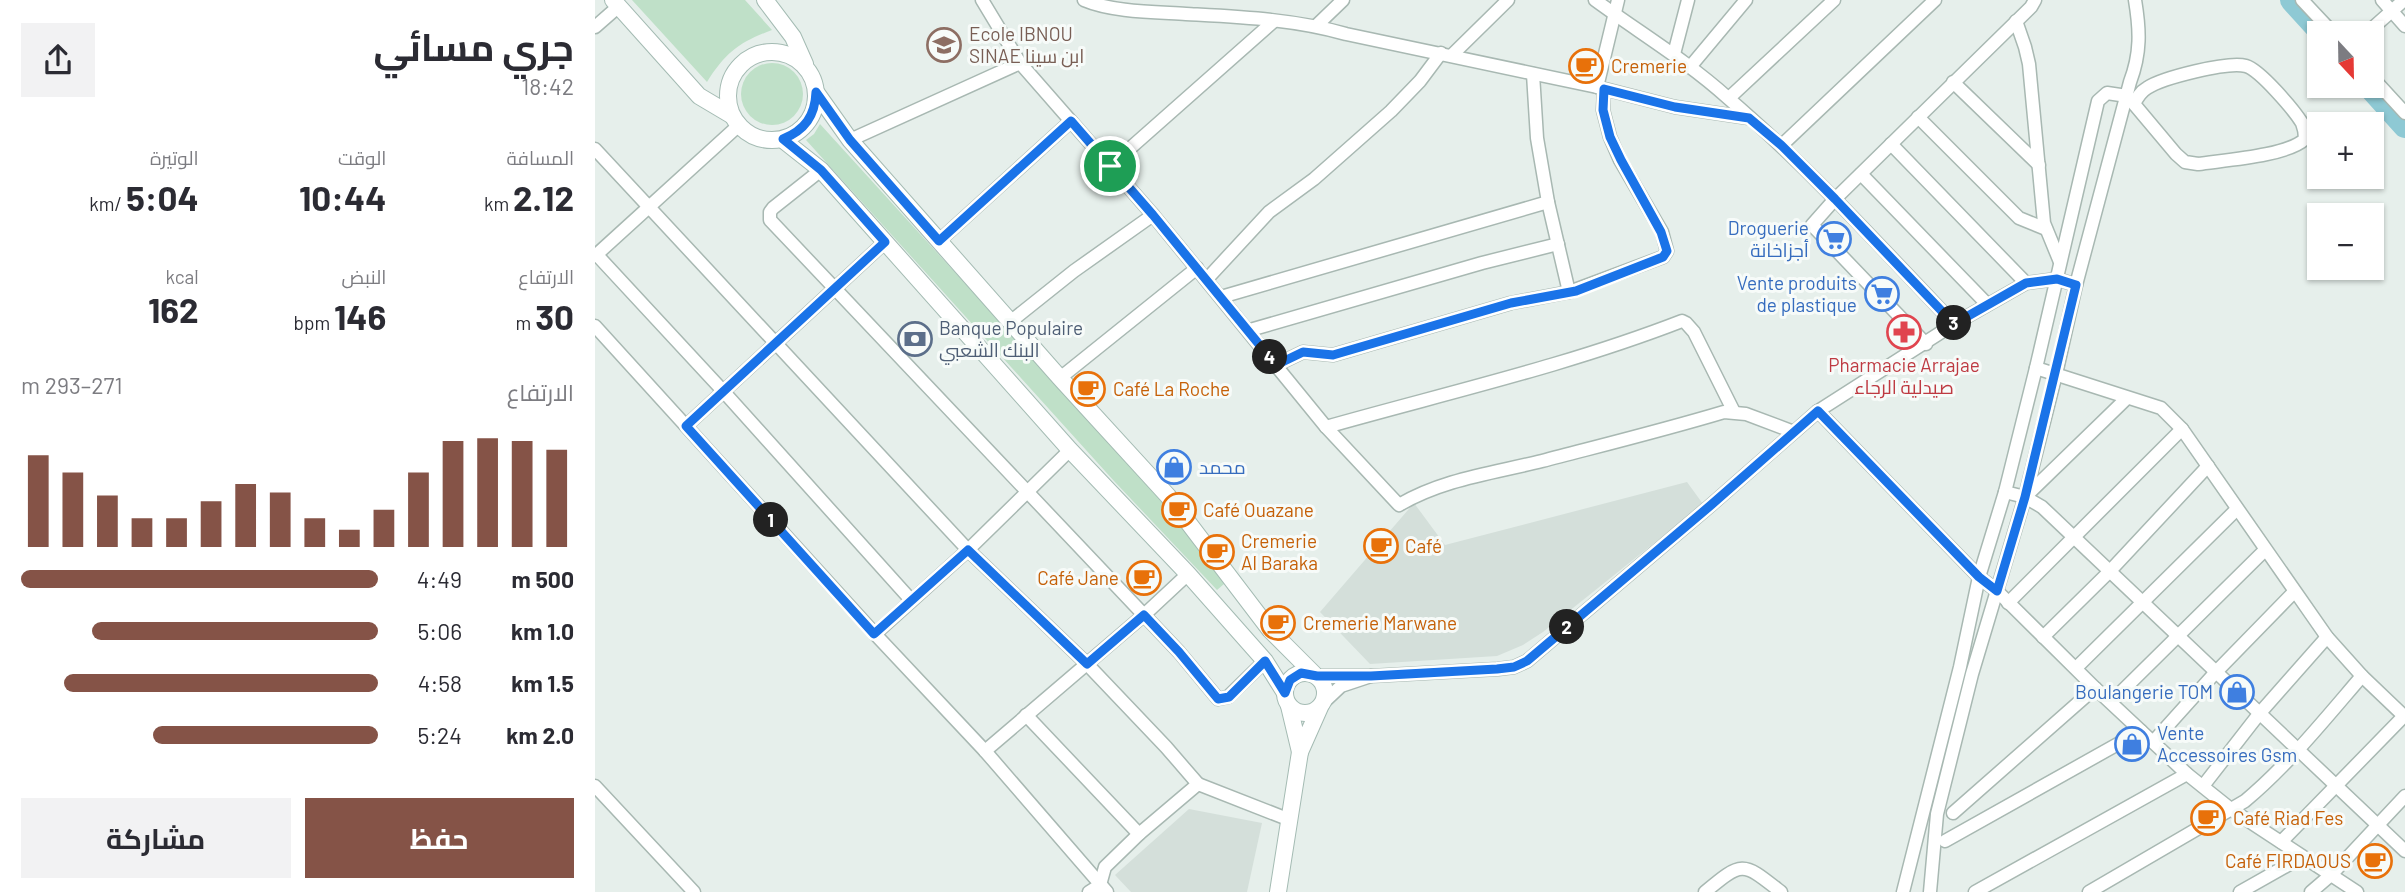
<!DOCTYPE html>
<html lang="ar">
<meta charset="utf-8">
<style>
body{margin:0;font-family:Barlow,Cairo,sans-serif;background:#f2f2f3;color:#2b2b33;direction:rtl;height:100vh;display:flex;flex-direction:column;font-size:26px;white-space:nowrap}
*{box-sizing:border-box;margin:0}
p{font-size:23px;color:#7c7c81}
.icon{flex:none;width:38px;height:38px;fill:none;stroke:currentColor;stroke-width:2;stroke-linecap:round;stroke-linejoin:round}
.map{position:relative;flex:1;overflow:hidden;direction:ltr}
.details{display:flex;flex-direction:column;background:#fff;width:595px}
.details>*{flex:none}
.needle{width:46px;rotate:158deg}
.controls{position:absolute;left:1712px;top:21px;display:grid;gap:14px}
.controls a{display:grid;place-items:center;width:77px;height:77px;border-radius:0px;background:#fff;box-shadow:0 2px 5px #0004;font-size:35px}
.pin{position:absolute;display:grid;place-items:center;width:60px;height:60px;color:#fff;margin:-30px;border:4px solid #fff;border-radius:50%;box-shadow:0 2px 7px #0007}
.km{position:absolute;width:35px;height:35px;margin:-18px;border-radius:50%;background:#222;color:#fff;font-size:19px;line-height:35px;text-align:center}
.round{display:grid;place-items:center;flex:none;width:74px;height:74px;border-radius:0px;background:#f2f2f3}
.head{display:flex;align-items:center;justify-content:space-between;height:119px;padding:0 21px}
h1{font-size:38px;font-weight:700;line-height:52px}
.stats{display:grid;grid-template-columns:repeat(3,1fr);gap:10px;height:119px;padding:7px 21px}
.stats div{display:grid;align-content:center}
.stats b{font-size:35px;font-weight:700}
.stats small{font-size:19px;font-weight:400}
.stats p{font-size:19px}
.chart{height:196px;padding:14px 21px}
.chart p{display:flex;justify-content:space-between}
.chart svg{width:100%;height:126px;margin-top:7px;stroke:#855347;stroke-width:6}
.button{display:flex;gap:14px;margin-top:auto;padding:14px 21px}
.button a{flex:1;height:80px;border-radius:0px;background:#855347;color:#fff;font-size:28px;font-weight:700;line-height:80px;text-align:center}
.button a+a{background:#f2f2f3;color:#2b2b33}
ul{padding:0 21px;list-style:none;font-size:23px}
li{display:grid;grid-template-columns:112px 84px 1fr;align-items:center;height:52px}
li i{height:18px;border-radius:9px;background:#855347}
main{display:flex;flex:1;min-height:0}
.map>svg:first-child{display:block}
.built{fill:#d4dfda}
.green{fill:#bfe0c8}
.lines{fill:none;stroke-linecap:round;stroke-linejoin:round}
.river{stroke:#8ec9d4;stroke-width:24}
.street-casing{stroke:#a8b8b2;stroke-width:15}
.secondary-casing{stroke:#a4bbb3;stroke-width:18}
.street{stroke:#fff;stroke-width:12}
.secondary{stroke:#fff;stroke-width:16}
.route-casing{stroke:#fff;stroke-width:14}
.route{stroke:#1a73e8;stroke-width:9}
.labels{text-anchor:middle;stroke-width:6;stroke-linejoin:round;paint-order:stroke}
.education-label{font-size:19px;fill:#785e54;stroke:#f7fbf9;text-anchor:start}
.food-label{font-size:19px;fill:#c56008;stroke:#f7fbf9;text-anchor:start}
.shop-label{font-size:19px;fill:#366cbe;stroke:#f7fbf9;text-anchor:end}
.service-label{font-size:19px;fill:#4e5e75;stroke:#f7fbf9;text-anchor:start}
.health-label{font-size:19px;fill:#be3a42;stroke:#f7fbf9}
</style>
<main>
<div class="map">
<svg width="1810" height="892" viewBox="0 0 1810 892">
<rect width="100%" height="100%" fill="#e6efeb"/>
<g class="built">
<polygon points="1092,482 1108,504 948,632 928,645 902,656 775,664 725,612 819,503 850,545"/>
<polygon points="594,809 667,823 652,892 536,892 520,875"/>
</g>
<g class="green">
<path d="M37,0H150L177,30C145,42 131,52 112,82Z"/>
<circle cx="177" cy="94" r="31"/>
<polygon points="225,124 538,468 584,521 629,584 622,590 519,481 211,140 219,134"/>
</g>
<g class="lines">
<g class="river">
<polyline points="1697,0 1727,33"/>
<polyline points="1774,86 1810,126"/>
</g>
<g class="street-casing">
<g id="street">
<path d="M387,0L425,63L558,215L731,427L804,505C848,479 899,473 947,461C1008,445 1069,430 1129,412L1151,414L1199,432"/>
<path d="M489,0C517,12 560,12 591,14C645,17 698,19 751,34L1002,87L1080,107L1154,118"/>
<path d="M1000,0C1045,33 1092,61 1133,98C1214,168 1286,247 1359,324"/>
<polyline points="1707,0 1738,33"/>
<polyline points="1787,0 1810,26"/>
<polyline points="1421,21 1430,47 1434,64 1449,223 1465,262"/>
<polyline points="721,26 748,0"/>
<polyline points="0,27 24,6"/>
<polyline points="1772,33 1809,0"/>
<polyline points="1079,54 1093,0"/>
<polyline points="857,55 913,0"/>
<polyline points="1095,67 1151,0"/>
<polyline points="1776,76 1810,113"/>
<polyline points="1358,82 1444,165"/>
<polyline points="1002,87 1023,0"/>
<polyline points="1134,98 1239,0"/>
<polyline points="1323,117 1424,218 1451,229"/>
<polyline points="255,140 425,63"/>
<polyline points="1296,144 1431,283"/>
<polyline points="1187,145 1340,0"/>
<polyline points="0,149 373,550 492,664 571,747 603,784"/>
<polyline points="515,166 679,21"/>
<polyline points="226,170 178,208 175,212 175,220 584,652 623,699 633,697 670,661"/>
<polyline points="1266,174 1392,304"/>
<polyline points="344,241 476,121"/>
<polyline points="2,255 129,392 316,600"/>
<polyline points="0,256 143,126"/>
<polyline points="612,279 674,212 719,179 796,111 825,81 846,53"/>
<polyline points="974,292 1068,257 1072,251 1067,232 1025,160 1015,137 1008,110 1009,89"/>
<polyline points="626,297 953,202 942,138 938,74"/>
<polyline points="415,322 479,271 558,215"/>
<polyline points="0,326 280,634 390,751 512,892"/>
<polyline points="655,330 887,263 963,244"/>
<polyline points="1331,344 1217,225 1240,199 1436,7 1440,0"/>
<polyline points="681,365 708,352 738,355 916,303 974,292 953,202"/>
<polyline points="1441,368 1566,408 1587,429 1732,637 1767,676 1810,717"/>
<polyline points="465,378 602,268"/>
<polyline points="1223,411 1384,577 1402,591 1500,688 1592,774 1637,810 1762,892"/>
<polyline points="91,426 290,242"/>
<path d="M731,427C851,393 971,366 1087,321L1091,323L1099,332L1139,412"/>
<polyline points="1410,492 1430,497 1447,507 1810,851"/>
<polyline points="1430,497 1532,398"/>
<polyline points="1413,603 1587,429"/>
<polyline points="280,634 373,550 475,450"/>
<polyline points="1448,637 1515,571 1613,466"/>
<polyline points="1481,668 1642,509"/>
<polyline points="722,676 776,676 746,686 729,702"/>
<polyline points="776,676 903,669 919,667 932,661 1116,505 1223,411 1359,324 1431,283 1462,279 1481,285"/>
<polyline points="1516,702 1670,550"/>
<polyline points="431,715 544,834"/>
<polyline points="1558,742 1620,673 1699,592"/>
<polyline points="390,751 549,615 593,574"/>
<polyline points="0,786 99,892"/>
<polyline points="1608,786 1664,714 1732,637"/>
<polyline points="1358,813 1500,688"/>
<polyline points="1350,841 1546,731"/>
<polyline points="1686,842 1809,716"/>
<polyline points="494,892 505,885 510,867 544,834 603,784 695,820"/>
<path d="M1110,892C1148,860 1148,862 1186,892"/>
<path d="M1308,892L1365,667L1384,577L1410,492L1441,368L1503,101L1512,93L1532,96L1539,104L1581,154L1590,162L1603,164C1630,160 1692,156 1710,139C1710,133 1709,128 1707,123C1699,110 1665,70 1651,66C1633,61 1567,78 1552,88C1545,92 1542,98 1539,104"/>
<path d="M1335,892L1342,814L1377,674L1430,497L1461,374L1481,285L1535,82C1546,53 1545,30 1540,0"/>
<polyline points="1380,892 1592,774"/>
<path d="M1494,892L1650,801C1694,764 1730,719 1767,676"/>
<polyline points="1645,892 1707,857"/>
<polyline points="1716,892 1737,874 1810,796"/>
</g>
</g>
<g class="secondary-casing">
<g id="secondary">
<polyline points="18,0 104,96 136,115"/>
<polyline points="170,0 198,37 210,64"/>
<circle cx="177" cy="96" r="44"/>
<polyline points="221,92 255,140 465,378 573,496 675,630 719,674"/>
<polyline points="188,140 226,170 475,450 593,574 670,661 690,693"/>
<circle cx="710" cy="693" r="20"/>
<polyline points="694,706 705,752 725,707"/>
<polyline points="683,892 705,752"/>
</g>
</g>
<use href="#street" class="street"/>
<use href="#secondary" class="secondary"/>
</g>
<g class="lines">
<g class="route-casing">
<path id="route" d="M1009,89L1080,107L1154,118L1186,145L1240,199L1359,324L1431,283L1462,279L1481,285L1430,497L1402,591L1384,577L1223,411L1116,505L932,661L919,667L902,669L776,676H722L706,673L695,680L690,693L670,661L634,697L623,699L584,652L549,615L492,664L373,550L279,634L91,426L290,242L226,170L188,139C210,130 220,116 221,92L255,140L344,241L476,121L558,215L681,365L708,352L738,355L916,303L981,291L1068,257L1072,251L1066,232L1026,160L1015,137L1008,110Z"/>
</g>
<use href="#route" class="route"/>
</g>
<defs>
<g id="school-ring" transform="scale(1.75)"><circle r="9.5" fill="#f7fbf9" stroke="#8d6e63" stroke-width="1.5"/><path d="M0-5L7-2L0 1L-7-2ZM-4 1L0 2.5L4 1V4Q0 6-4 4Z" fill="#8d6e63"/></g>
<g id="cafe-ring" transform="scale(1.75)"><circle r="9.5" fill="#f7fbf9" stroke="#e8710a" stroke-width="1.5"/><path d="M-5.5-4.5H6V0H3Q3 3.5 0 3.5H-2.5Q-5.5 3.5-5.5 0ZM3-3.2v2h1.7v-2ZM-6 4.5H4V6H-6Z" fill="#e8710a"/></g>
<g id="supermarket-ring" transform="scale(1.75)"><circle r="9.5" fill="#f7fbf9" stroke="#3f7fe0" stroke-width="1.5"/><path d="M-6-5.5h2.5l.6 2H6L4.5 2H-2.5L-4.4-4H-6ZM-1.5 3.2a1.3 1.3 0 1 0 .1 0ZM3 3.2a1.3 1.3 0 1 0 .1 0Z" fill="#3f7fe0"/></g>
<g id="pharmacy-ring" transform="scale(1.75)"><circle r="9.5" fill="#f7fbf9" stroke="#e0444e" stroke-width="1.5"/><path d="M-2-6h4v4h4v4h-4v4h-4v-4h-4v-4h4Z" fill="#e0444e"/></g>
<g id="bank-ring" transform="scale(1.75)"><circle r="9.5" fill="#f7fbf9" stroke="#5c6f8a" stroke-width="1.5"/><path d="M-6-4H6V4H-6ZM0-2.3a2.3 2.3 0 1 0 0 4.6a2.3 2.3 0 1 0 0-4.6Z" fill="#5c6f8a"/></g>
<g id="shop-ring" transform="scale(1.75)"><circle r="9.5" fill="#f7fbf9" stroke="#3f7fe0" stroke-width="1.5"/><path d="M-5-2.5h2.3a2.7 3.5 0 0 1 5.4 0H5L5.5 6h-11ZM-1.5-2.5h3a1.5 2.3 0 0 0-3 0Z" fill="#3f7fe0"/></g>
</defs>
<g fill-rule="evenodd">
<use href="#school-ring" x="349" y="45"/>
<use href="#cafe-ring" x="991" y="66"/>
<use href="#supermarket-ring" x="1239" y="239"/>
<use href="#supermarket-ring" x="1287" y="294"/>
<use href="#pharmacy-ring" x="1309" y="332"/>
<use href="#bank-ring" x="320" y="339"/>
<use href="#cafe-ring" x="493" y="389"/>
<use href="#shop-ring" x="579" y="467"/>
<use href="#cafe-ring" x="584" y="510"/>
<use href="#cafe-ring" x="786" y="546"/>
<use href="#cafe-ring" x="622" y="552"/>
<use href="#cafe-ring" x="549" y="578"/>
<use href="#cafe-ring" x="683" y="623"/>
<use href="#shop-ring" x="1642" y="692"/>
<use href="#shop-ring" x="1537" y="744"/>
<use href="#cafe-ring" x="1613" y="818"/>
<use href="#cafe-ring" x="1780" y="861"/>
</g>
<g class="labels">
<g class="education-label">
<text x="374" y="41">Ecole IBNOU<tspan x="374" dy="22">SINAE ابن سينا</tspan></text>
</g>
<g class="food-label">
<text x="1016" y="73">Cremerie</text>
<text x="518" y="396">Café La Roche</text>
<text x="608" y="517">Café Ouazane</text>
<text x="646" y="548">Cremerie<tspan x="646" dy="22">Al Baraka</tspan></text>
<text x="810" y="553">Café</text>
<text x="524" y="585" text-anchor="end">Café Jane</text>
<text x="708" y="630">Cremerie Marwane</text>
<text x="1638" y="825">Café Riad Fes</text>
<text x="1756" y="868" text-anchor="end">Café FIRDAOUS</text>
</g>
<g class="shop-label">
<text x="1214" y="235">Droguerie<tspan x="1214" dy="22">أجزاخانة</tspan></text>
<text x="1262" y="290">Vente produits<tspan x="1262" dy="22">de plastique</tspan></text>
<text x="604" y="474" text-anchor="start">محمد</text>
<text x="1618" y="699">Boulangerie TOM</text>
<text x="1562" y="740" text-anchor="start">Vente<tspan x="1562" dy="22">Accessoires Gsm</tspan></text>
</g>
<g class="service-label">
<text x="344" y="335">Banque Populaire<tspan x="344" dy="22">البنك الشعبي</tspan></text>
</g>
<g class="health-label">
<text x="1309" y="372">Pharmacie Arrajae<tspan x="1309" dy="22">صيدلية الرجاء</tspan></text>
</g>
</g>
</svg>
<div class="controls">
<a><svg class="needle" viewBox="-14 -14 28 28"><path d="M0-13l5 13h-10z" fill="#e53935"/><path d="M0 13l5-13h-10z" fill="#7c7c81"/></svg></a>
<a>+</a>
<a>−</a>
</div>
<div class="pin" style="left:515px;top:166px;background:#1e9e55"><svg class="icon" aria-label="arrive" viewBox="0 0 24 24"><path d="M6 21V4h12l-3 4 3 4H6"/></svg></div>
<b class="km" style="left:176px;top:520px">1</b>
<b class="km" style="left:972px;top:627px">2</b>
<b class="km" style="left:1359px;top:323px">3</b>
<b class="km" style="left:675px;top:357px">4</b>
</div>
<section class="details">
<div class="head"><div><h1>جري مسائي</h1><p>18:42</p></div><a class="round"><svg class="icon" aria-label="share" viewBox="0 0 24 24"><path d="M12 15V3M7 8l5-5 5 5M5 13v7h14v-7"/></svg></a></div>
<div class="stats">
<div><p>المسافة</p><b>2.12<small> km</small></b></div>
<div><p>الوقت</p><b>10:44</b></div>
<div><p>الوتيرة</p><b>5:04<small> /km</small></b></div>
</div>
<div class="stats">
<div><p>الارتفاع</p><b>30<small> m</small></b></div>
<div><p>النبض</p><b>146<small> bpm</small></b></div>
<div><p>kcal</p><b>162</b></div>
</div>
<div class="chart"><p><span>الارتفاع</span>271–293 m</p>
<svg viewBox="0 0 160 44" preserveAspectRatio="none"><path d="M5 44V12M15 44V18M25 44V26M35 44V34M45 44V34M55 44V28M65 44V22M75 44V25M85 44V34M95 44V38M105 44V31M115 44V18M125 44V7M135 44V6M145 44V7M155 44V10"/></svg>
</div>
<ul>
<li><b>500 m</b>4:49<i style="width:100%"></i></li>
<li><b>1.0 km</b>5:06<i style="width:80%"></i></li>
<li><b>1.5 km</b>4:58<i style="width:88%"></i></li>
<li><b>2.0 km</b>5:24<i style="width:63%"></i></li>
</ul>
<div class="button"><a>حفظ</a><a>مشاركة</a></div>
</section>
</main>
